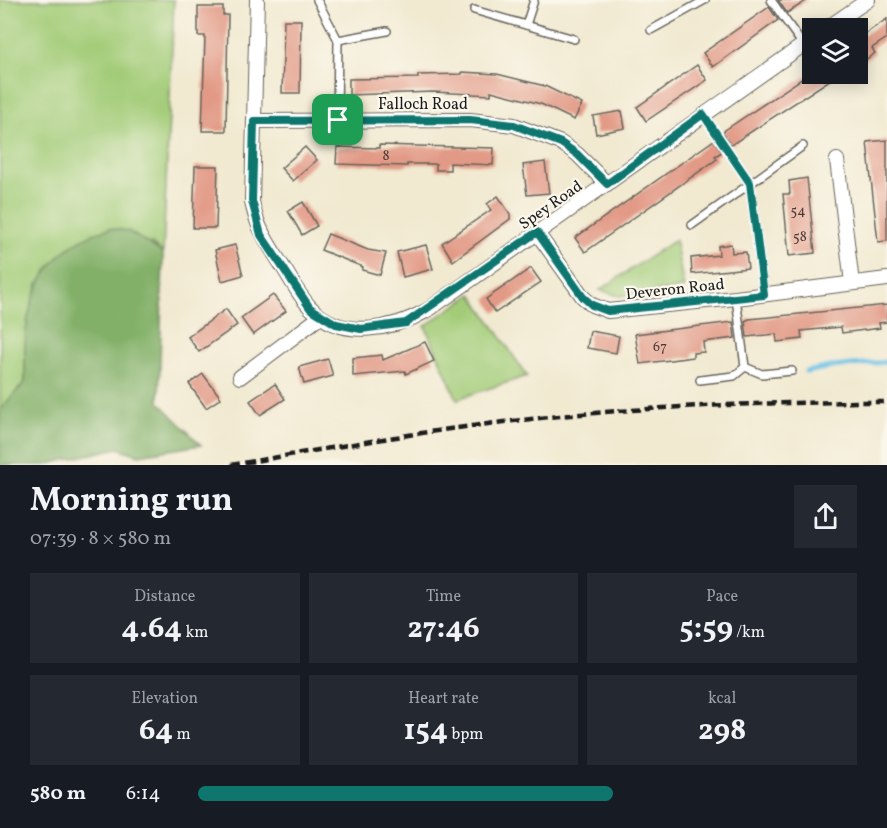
<!DOCTYPE html>
<meta charset="utf-8">
<style>
body{margin:0;font-family:Vollkorn,serif;background:#242831;color:#f1f3f6;height:100vh;display:flex;flex-direction:column;font-size:22px;white-space:nowrap}
*{box-sizing:border-box;margin:0}
p{font-size:20px;color:#9ea1a6}
.icon{flex:none;width:33px;height:33px;fill:none;stroke:currentColor;stroke-width:2;stroke-linecap:round;stroke-linejoin:round}
.map{position:relative;height:465px;overflow:hidden}
.details{display:flex;flex-direction:column;background:#171b24;flex:1}
.details>*{flex:none}
.controls{position:absolute;left:802px;top:18px;display:grid;gap:12px}
.controls a{display:grid;place-items:center;width:66px;height:66px;border-radius:0px;background:#171b24;box-shadow:0 3px 15px #0003;font-size:30px}
.pin{position:absolute;display:grid;place-items:center;width:51px;height:51px;color:#fff;margin:-26px;border-radius:12px;box-shadow:0 3px 9px #0006}
.round{display:grid;place-items:center;flex:none;width:63px;height:63px;border-radius:0px;background:#242831}
.head{display:flex;align-items:center;justify-content:space-between;height:102px;padding:0 30px}
h1{font-size:33px;font-weight:700;line-height:45px}
.figures{display:grid;grid-template-columns:repeat(3,1fr);gap:9px;height:102px;padding:6px 30px}
.figures div{display:grid;align-content:center;border-radius:0px;background:#242831;text-align:center}
.figures b{font-size:30px;font-weight:700}
.figures small{font-size:16px;font-weight:400}
.figures p{font-size:16px}
ul{padding:0 30px;list-style:none;font-size:20px}
li{display:grid;grid-template-columns:96px 72px 1fr;align-items:center;height:45px}
li i{height:15px;border-radius:8px;background:#0f766e}
.map>svg:first-child{display:block}
.green{fill:#a3cc78;stroke:#60744a;stroke-width:1.5}
.forest{fill:#82b068;stroke:#4f6642;stroke-width:1.5}
.lines{fill:none;stroke-linecap:round;stroke-linejoin:round}
.stream{stroke:#66c0e4;stroke-width:5}
.building{fill:#e29985}
.service-casing{stroke:#67645b;stroke-width:10}
.minor-casing{stroke:#67645b;stroke-width:16}
.service{stroke:#fff;stroke-width:7}
.minor{stroke:#fff;stroke-width:14}
.rail{stroke:#1c1c1c;stroke-width:4.5;stroke-dasharray:9 4.5;stroke-linecap:butt}
.route-casing{stroke:#fff;stroke-width:12}
.route{stroke:#0f766e;stroke-width:8}
.labels{text-anchor:middle;stroke-width:4.5;stroke-linejoin:round;paint-order:stroke}
.number-label{font-size:14px;fill:#4e3b36}
.street-label{font-size:16px;fill:#1c1c1c;stroke:#fbf7ec}
</style>
<div class="map">
<svg width="887" height="465" viewBox="0 0 887 465">
<rect width="100%" height="100%" fill="#fbf7ec"/>
<filter id="ink" filterUnits="userSpaceOnUse"><feTurbulence type="fractalNoise" baseFrequency=".0167" numOctaves="2"/><feDisplacementMap in="SourceGraphic" scale="12" xChannelSelector="R" yChannelSelector="G"/><feConvolveMatrix kernelMatrix="1 2 1 2 8 2 1 2 1" color-interpolation-filters="sRGB"/></filter>
<filter id="wash" filterUnits="userSpaceOnUse"><feTurbulence type="fractalNoise" baseFrequency=".008" numOctaves="4" result="noise"/><feDisplacementMap in="SourceGraphic" scale="24" xChannelSelector="R" yChannelSelector="G"/><feGaussianBlur stdDeviation="1.35" result="paint"/><feColorMatrix in="noise" values="0 0 0 0 0 0 0 0 0 0 0 0 0 0 0 0 0 1.4 0 .05"/><feComposite in="paint" operator="in"/></filter>
<g filter="url(#wash)">
<rect width="100%" height="100%" fill="#f1e9d0"/>
<g class="green">
<polygon points="0,0 174,0 163,253 151,243 38,283 25,345 25,382 0,410"/>
<polygon points="675,240 684,288 619,296 600,290"/>
<polygon points="472,294 527,376 457,399 425,326"/>
</g>
<path class="forest" d="M110,228L128,231L163,253L159,402L201,445L139,455L118,448L44,465H0V410L25,382C26,370 24,358 25,345C27,288 53,244 110,228Z"/>
<g class="lines">
<polyline class="stream" points="806,372 830,367 887,362"/>
</g>
<g id="blocks">
<g class="building">
<polygon points="778,0 808,0 787,13"/>
<polygon points="198,7 223,7 223,15 228,15 226,131 202,131 205,36 198,36"/>
<polygon points="769,7 778,20 713,67 703,53"/>
<polygon points="887,19 887,38 872,48 875,53 858,65 858,28 863,35"/>
<polygon points="284,20 301,20 300,93 282,93"/>
<polygon points="697,65 707,80 646,121 637,107"/>
<polygon points="462,72 497,74 545,86 582,104 574,120 541,104 491,91 491,95 433,92 349,95 349,79 418,78 418,75 462,74"/>
<polygon points="809,74 839,74 731,145 723,133 725,130"/>
<polygon points="622,111 625,128 596,134 593,116"/>
<polygon points="714,140 722,152 715,156 717,159 585,252 575,238"/>
<polygon points="887,140 887,241 878,242 867,142"/>
<polygon points="379,145 494,148 493,165 450,163 450,170 436,170 436,164 407,164 407,166 336,164 337,147 379,148"/>
<polygon points="305,147 317,160 293,181 281,168"/>
<polygon points="545,162 549,193 527,195 523,165"/>
<polygon points="195,166 218,166 216,228 193,228"/>
<polygon points="807,178 815,253 789,256 783,194 790,194 789,181"/>
<polygon points="498,196 510,214 510,219 453,261 442,243 491,210 487,204"/>
<polygon points="303,202 317,226 302,235 288,211"/>
<polygon points="328,234 368,250 386,253 380,275 362,270 363,267 321,250"/>
<polygon points="731,244 732,253 746,252 748,268 692,274 691,258 719,255 718,246"/>
<polygon points="235,245 243,275 222,281 215,250"/>
<polygon points="426,245 433,269 403,277 397,252"/>
<polygon points="531,268 541,282 495,313 486,299"/>
<polygon points="273,295 286,311 253,335 241,318"/>
<polygon points="887,305 887,322 879,323 880,328 842,333 841,327 801,331 802,339 777,342 776,334 747,337 745,321 749,319"/>
<polygon points="226,309 237,325 199,352 188,337"/>
<polygon points="733,322 735,338 703,342 704,352 693,353 693,357 640,364 635,334"/>
<polygon points="590,331 619,336 616,353 587,348"/>
<polygon points="425,342 434,361 406,374 405,371 353,376 353,358 382,355 383,360"/>
<polygon points="328,359 333,376 304,384 299,367"/>
<polygon points="203,374 221,398 206,408 189,384"/>
<polygon points="275,384 285,399 260,415 250,401"/>
</g>
</g>
</g>
<g filter="url(#ink)">
<use href="#blocks" fill-opacity="0" stroke="#67645b" stroke-width="1.5"/>
<g class="lines">
<g class="service-casing">
<g id="service">
<polyline points="317,0 338,40 337,120"/>
<polyline points="771,0 803,45"/>
<polyline points="474,10 574,39"/>
<polyline points="526,25 534,0"/>
<polyline points="651,30 705,0"/>
<polyline points="338,40 387,31"/>
<polyline points="703,114 750,183 764,294"/>
<polyline points="692,225 803,146"/>
<polyline points="736,298 745,367"/>
<polyline points="745,367 762,374 792,371"/>
<polyline points="700,380 734,376 745,367"/>
</g>
</g>
<g class="minor-casing">
<g id="minor">
<path d="M257,0L252,201C256,227 269,245 283,267C292,281 300,298 312,309C343,341 394,329 428,310L813,38"/>
<polyline points="827,28 868,0"/>
<polyline points="254,121 470,120 514,125 561,143 577,154 607,184"/>
<polyline points="837,160 852,283"/>
<polyline points="537,233 583,297 592,305 608,311 736,298 887,279"/>
<polyline points="240,377 320,317"/>
</g>
</g>
<use href="#service" class="service"/>
<use href="#minor" class="minor"/>
<path class="rail" d="M231,465C309,452 387,437 465,427C604,408 746,402 887,402"/>
</g>
</g>
<g class="lines" filter="url(#ink)">
<g class="route-casing">
<polygon id="route" points="703,114 750,183 764,295 608,311 592,305 583,297 537,232 406,323 361,329 336,324 310,308 261,235 252,201 254,121 470,120 514,125 561,143 577,154 607,184"/>
</g>
<use href="#route" class="route"/>
</g>
<g class="labels">
<g class="number-label">
<text x="386" y="160">8</text>
<text x="798" y="215">54</text>
<text x="800" y="241">58</text>
<text x="660" y="351">67</text>
</g>
<g class="street-label">
<text x="423" y="109">Falloch Road</text>
<text transform="translate(550 204) rotate(-35)" y="6">Spey Road</text>
<text transform="translate(675 288) rotate(-6)" y="6">Deveron Road</text>
</g>
</g>
</svg>
<div class="controls">
<a><svg class="icon" aria-label="layers" viewBox="0 0 24 24"><path d="M12 4l9 5-9 5-9-5zM3 14l9 5 9-5"/></svg></a>
</div>
<div class="pin" style="left:338px;top:120px;background:#1e9e55"><svg class="icon" aria-label="arrive" viewBox="0 0 24 24"><path d="M6 21V4h12l-3 4 3 4H6"/></svg></div>
</div>
<section class="details">
<div class="head"><div><h1>Morning run</h1><p>07:39 · 8 × 580 m</p></div><a class="round"><svg class="icon" aria-label="share" viewBox="0 0 24 24"><path d="M12 15V3M7 8l5-5 5 5M5 13v7h14v-7"/></svg></a></div>
<div class="figures">
<div><p>Distance</p><b>4.64<small> km</small></b></div>
<div><p>Time</p><b>27:46</b></div>
<div><p>Pace</p><b>5:59<small> /km</small></b></div>
</div>
<div class="figures">
<div><p>Elevation</p><b>64<small> m</small></b></div>
<div><p>Heart rate</p><b>154<small> bpm</small></b></div>
<div><p>kcal</p><b>298</b></div>
</div>
<ul>
<li><b>580 m</b>6:14<i style="width:63%"></i></li>
</ul>
</section>
